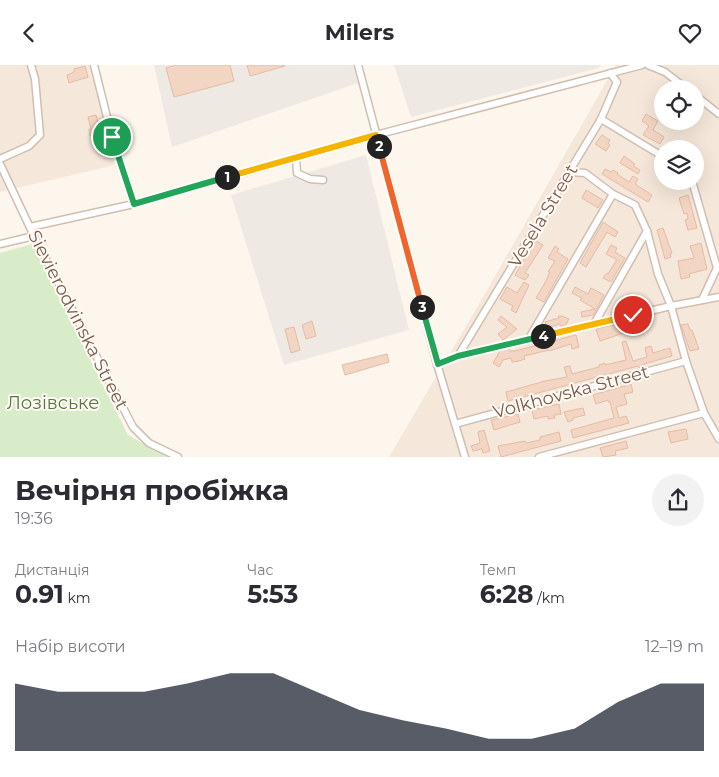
<!DOCTYPE html>
<html lang="uk">
<meta charset="utf-8">
<style>
body{margin:0;font-family:Montserrat,sans-serif;background:#f2f2f3;color:#2b2b33;height:100vh;display:flex;flex-direction:column;font-size:19px;white-space:nowrap}
*{box-sizing:border-box;margin:0}
p{font-size:16px;color:#7c7c81}
.icon{flex:none;width:28px;height:28px;fill:none;stroke:currentColor;stroke-width:2;stroke-linecap:round;stroke-linejoin:round}
.map{position:relative;height:392px;overflow:hidden}
.panel{display:flex;flex-direction:column;background:#fff;flex:1}
.panel>*{flex:none}
.tools{position:absolute;left:654px;top:15px;display:grid;gap:10px}
.tools a{display:grid;place-items:center;width:50px;height:50px;border-radius:50%;background:#fff;box-shadow:0 5px 20px #0002;font-size:25px}
.pin{position:absolute;display:grid;place-items:center;width:42px;height:42px;color:#fff;margin:-21px;border:2px solid #fff;border-radius:50%;box-shadow:0 1px 5px #0007}
.km{position:absolute;width:25px;height:25px;margin:-12px;border-radius:50%;background:#222;color:#fff;font-size:14px;line-height:25px;text-align:center}
.round{display:grid;place-items:center;flex:none;width:52px;height:52px;border-radius:26px;background:#f2f2f3}
.overview{display:flex;align-items:center;justify-content:space-between;height:85px;padding:0 15px}
h1{font-size:28px;font-weight:700;line-height:38px}
.stats{display:grid;grid-template-columns:repeat(3,1fr);gap:8px;height:85px;padding:5px 15px}
.stats div{display:grid;align-content:center}
.stats b{font-size:25px;font-weight:700}
.stats small{font-size:14px;font-weight:400}
.stats p{font-size:14px}
.chart{height:140px;padding:10px 15px}
.chart p{display:flex;justify-content:space-between}
.chart svg{width:100%;height:90px;margin-top:5px;fill:#111827;opacity:.7}
header{display:flex;justify-content:space-between;align-items:center;height:65px;padding:0 15px;background:#fff;font-size:22px;font-weight:700}
.map>svg:first-child{display:block}
.residential{fill:#f5e8da;fill-rule:evenodd}
.industrial{fill:#efe9e4}
.green{fill:#d8ecc9}
.building{fill:#f3d5c3;stroke:#e6bba3}
.lines{fill:none;stroke-linecap:round;stroke-linejoin:round}
.minor-casing{stroke:#d1beb0;stroke-width:9}
.minor{stroke:#fff;stroke-width:6}
.split-1-casing{stroke:#fff;stroke-width:10}
.split-2-casing{stroke:#fff;stroke-width:10}
.split-3-casing{stroke:#fff;stroke-width:10}
.split-4-casing{stroke:#fff;stroke-width:10}
.split-5-casing{stroke:#fff;stroke-width:10}
.split-1{stroke:#22a559;stroke-width:6}
.split-2{stroke:#f5b400;stroke-width:6}
.split-3{stroke:#f0652b;stroke-width:6}
.split-4{stroke:#22a559;stroke-width:6}
.split-5{stroke:#f5b400;stroke-width:6}
.labels{text-anchor:middle;stroke-width:4;stroke-linejoin:round;paint-order:stroke}
.street-label{font-size:18px;fill:#7a5c4d;stroke:#fffaf3}
.park-label{font-size:18px;fill:#537a41;stroke:#fffaf3}
</style>
<header><svg class="icon" aria-label="back" viewBox="0 0 24 24"><path d="M15 5l-7 7 7 7"/></svg>Milers<svg class="icon" aria-label="heart" viewBox="0 0 24 24"><path d="M12 20l-8-8c-3-5 5-10 8-4 3-6 11-1 8 4z"/></svg></header>
<div class="map">
<svg width="719" height="392" viewBox="0 0 719 392">
<rect width="100%" height="100%" fill="#fdf6ec"/>
<g class="residential">
<polygon points="0,0 93,0 115,100 0,127"/>
<path d="M616,0H719V392H389L483,232ZM662,24H695V56H662ZM662,84H695V116H662Z"/>
</g>
<g class="industrial">
<polygon points="154,0 353,0 358,18 172,82"/>
<polygon points="394,0 601,0 599,3 411,52"/>
<polygon points="366,90 409,265 284,300 231,130"/>
</g>
<polygon class="green" points="32,179 128,370 167,392 0,392 0,188"/>
<g class="building">
<polygon points="176,0 230,0 234,16 174,32 166,3"/>
<polygon points="247,0 284,0 285,1 250,11"/>
<polygon points="85,1 88,12 69,18 67,10 74,7 74,4"/>
<polygon points="646,49 658,56 653,65 664,72 660,79 643,70 649,61 642,56"/>
<polygon points="96,50 101,69 90,71 89,64 91,64 88,52"/>
<polygon points="602,70 610,75 608,78 610,80 606,86 595,79"/>
<polygon points="624,91 635,99 633,101 640,105 638,109 620,98"/>
<polygon points="605,104 611,107 613,105 618,108 617,109 629,117 633,111 638,114 635,119 652,130 648,137 602,109"/>
<polygon points="586,125 603,135 598,143 582,133"/>
<polygon points="688,130 697,163 688,165 685,155 688,154 687,148 684,149 679,133"/>
<polygon points="603,157 618,167 615,172 607,167 586,202 580,198"/>
<polygon points="663,163 672,188 670,189 671,192 665,194 657,165"/>
<polygon points="535,175 543,180 525,208 529,210 525,215 515,210"/>
<polygon points="701,178 707,204 689,209 690,212 681,214 678,196 694,193 690,181"/>
<polygon points="611,180 617,183 615,187 625,193 611,217 603,213 607,208 608,209 616,196 616,194 606,189"/>
<polygon points="555,181 559,184 557,187 568,194 544,237 536,233 546,216 550,207 548,207 555,196 548,193"/>
<polygon points="524,217 529,220 516,248 511,245 513,241 500,234 507,222 517,228"/>
<polygon points="575,222 588,229 591,223 604,230 593,250 582,252 581,247 595,244 580,235 582,233 572,228"/>
<polygon points="501,251 517,264 503,275 498,269 507,262 498,255"/>
<polygon points="558,251 562,251 569,254 565,261 561,261 560,259 547,263 545,257 559,253"/>
<polygon points="636,254 638,263 600,276 596,264"/>
<polygon points="312,256 316,271 306,274 302,260"/>
<polygon points="688,259 690,265 692,265 699,284 690,286 681,260"/>
<polygon points="294,262 300,285 291,288 285,264"/>
<polygon points="576,270 579,282 572,284 571,279 549,286 549,285 524,291 525,294 519,296 512,297 511,293 503,295 499,302 493,298 500,286 509,284 510,286 515,286"/>
<polygon points="626,276 633,296 647,292 645,283 651,281 653,288 670,283 672,291 644,299 644,301 639,303 638,301 508,336 506,327 545,316 567,312 564,302 570,301 572,309 599,302 599,300 605,298 605,300 626,295 622,277"/>
<polygon points="387,289 389,297 345,310 342,300"/>
<polygon points="631,319 633,327 624,329 627,339 616,342 619,353 626,351 629,358 573,373 571,365 614,353 610,337 608,337 608,335 596,339 593,330"/>
<polygon points="559,339 561,349 554,350 555,353 548,354 548,351 534,354 532,345"/>
<polygon points="583,343 585,350 573,353 573,355 568,357 564,347"/>
<polygon points="518,349 520,357 494,365 491,355"/>
<polygon points="686,364 688,374 671,378 668,367"/>
<polygon points="484,365 490,386 483,388 482,384 473,386 471,381 480,378 478,367"/>
<polygon points="559,367 561,376 501,392 498,381 525,376 526,378 540,375 540,372"/>
<polygon points="626,376 628,383 615,386 616,390 603,392 600,383"/>
</g>
<g class="lines">
<g class="minor-casing">
<g id="minor">
<polyline points="94,0 112,72 134,139"/>
<polyline points="358,0 437,299 465,392"/>
<polyline points="648,0 665,7 687,24"/>
<polyline points="695,30 719,49"/>
<polyline points="601,54 662,91"/>
<polyline points="296,92 297,108 310,114 323,115"/>
<polyline points="0,94 29,81 40,70 35,14 31,0"/>
<polyline points="0,99 34,171 133,362 149,378 178,392"/>
<polyline points="570,107 585,108 613,129 635,140 647,166 658,209 671,241 686,296 704,348 719,374"/>
<polyline points="692,116 717,203 702,235"/>
<polyline points="30,162 134,139 376,70 642,0"/>
<polyline points="0,179 34,171"/>
<polyline points="594,259 647,166"/>
<polyline points="528,275 613,129"/>
<polyline points="458,291 601,54 617,17 610,8"/>
<polyline points="437,299 458,291 671,241 719,232"/>
<polyline points="455,359 686,296"/>
<polyline points="539,392 704,348"/>
</g>
</g>
<use href="#minor" class="minor"/>
</g>
<g class="lines">
<g class="split-1-casing">
<polyline id="split-1" points="112,72 134,139 227,112"/>
</g>
<g class="split-2-casing">
<polyline id="split-2" points="227,112 376,70 379,81"/>
</g>
<g class="split-3-casing">
<polyline id="split-3" points="379,81 422,242"/>
</g>
<g class="split-4-casing">
<polyline id="split-4" points="422,242 438,299 458,291 543,271"/>
</g>
<g class="split-5-casing">
<polyline id="split-5" points="543,271 633,250"/>
</g>
<use href="#split-1" class="split-1"/>
<use href="#split-2" class="split-2"/>
<use href="#split-3" class="split-3"/>
<use href="#split-4" class="split-4"/>
<use href="#split-5" class="split-5"/>
</g>
<g class="labels">
<g class="street-label">
<text transform="translate(543 151) rotate(-59)" y="6">Vesela Street</text>
<text transform="translate(78 255) rotate(63)" y="6">Sievierodvinska Street</text>
<text transform="translate(571 327) rotate(-15)" y="6">Volkhovska Street</text>
</g>
<g class="park-label">
<text x="53" y="344">Лозівське</text>
</g>
</g>
</svg>
<div class="tools">
<a><svg class="icon" aria-label="locate" viewBox="0 0 24 24"><circle cx="12" cy="12" r="6"/><path d="M12 2v4M12 18v4M2 12h4M18 12h4"/></svg></a>
<a><svg class="icon" aria-label="layers" viewBox="0 0 24 24"><path d="M12 4l9 5-9 5-9-5zM3 14l9 5 9-5"/></svg></a>
</div>
<div class="pin" style="left:112px;top:72px;background:#1e9e55"><svg class="icon" aria-label="arrive" viewBox="0 0 24 24"><path d="M6 21V4h12l-3 4 3 4H6"/></svg></div>
<div class="pin" style="left:633px;top:250px;background:#d93025"><svg class="icon" aria-label="check" viewBox="0 0 24 24"><path d="M5 12l5 5 9-10"/></svg></div>
<b class="km" style="left:227px;top:112px">1</b>
<b class="km" style="left:379px;top:81px">2</b>
<b class="km" style="left:422px;top:242px">3</b>
<b class="km" style="left:543px;top:271px">4</b>
</div>
<section class="panel">
<div class="overview"><div><h1>Вечірня пробіжка</h1><p>19:36</p></div><a class="round"><svg class="icon" aria-label="share" viewBox="0 0 24 24"><path d="M12 15V3M7 8l5-5 5 5M5 13v7h14v-7"/></svg></a></div>
<div class="stats">
<div><p>Дистанція</p><b>0.91<small> km</small></b></div>
<div><p>Час</p><b>5:53</b></div>
<div><p>Темп</p><b>6:28<small> /km</small></b></div>
</div>
<div class="chart"><p><span>Набір висоти</span>12–19 m</p>
<svg viewBox="0 0 160 44" preserveAspectRatio="none"><path d="M0 44V11L10 15L20 15L30 15L40 11L50 6L60 6L70 15L80 24L90 29L100 33L110 38L120 38L130 33L140 20L150 11L160 11V44z"/></svg>
</div>
</section>
